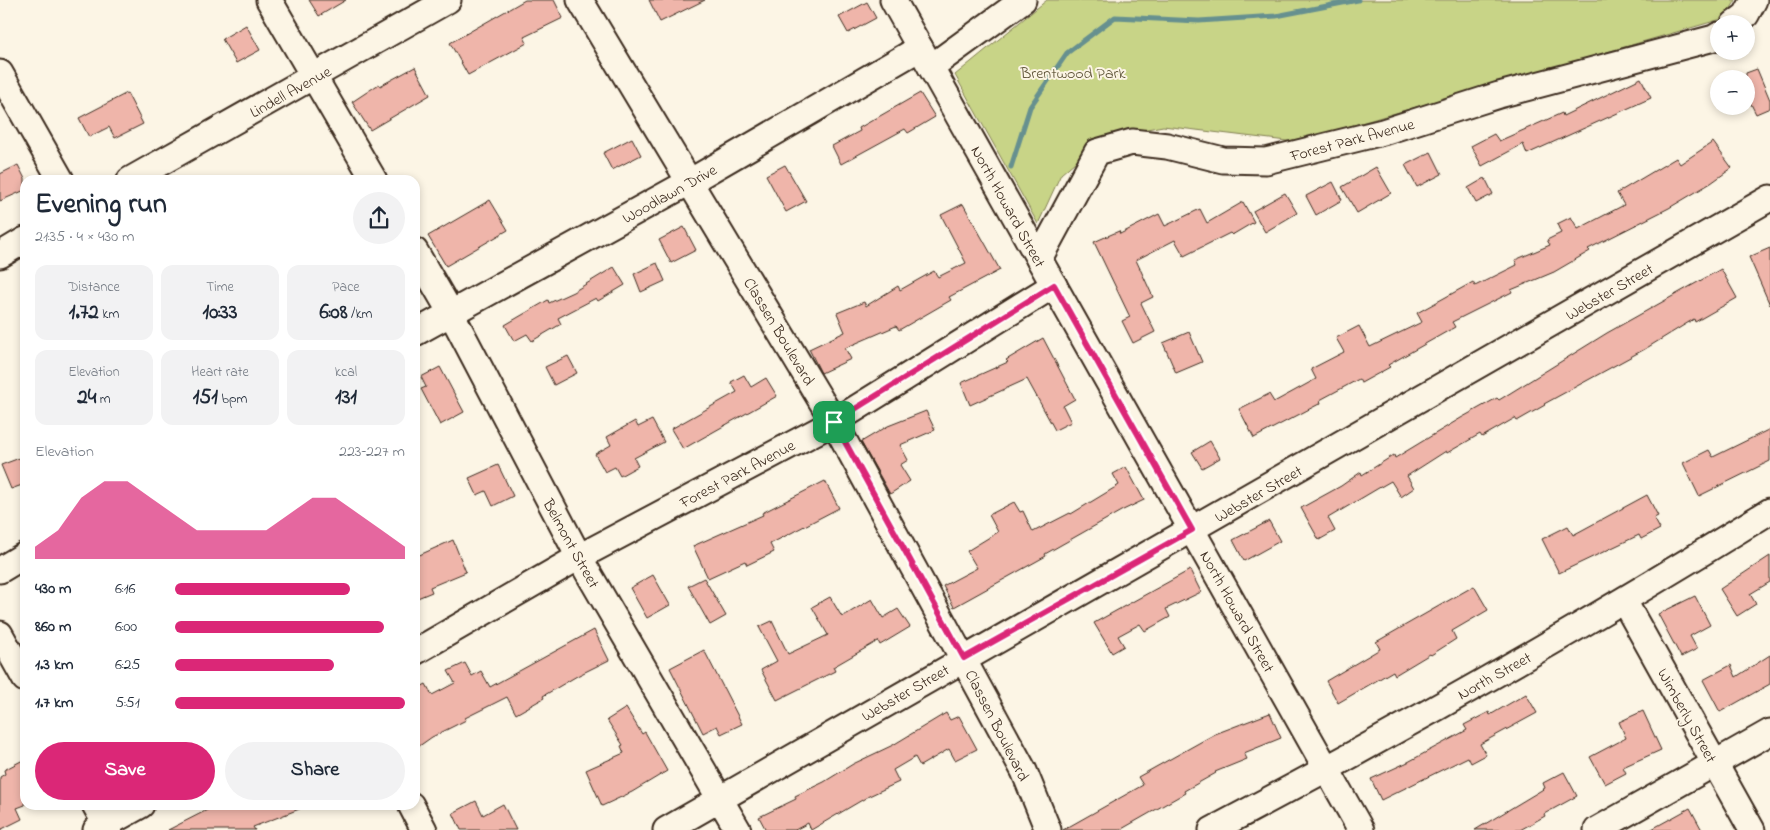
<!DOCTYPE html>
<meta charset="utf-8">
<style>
body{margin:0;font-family:"Indie Flower",sans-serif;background:#f2f2f3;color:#1f2937;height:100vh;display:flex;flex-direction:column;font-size:19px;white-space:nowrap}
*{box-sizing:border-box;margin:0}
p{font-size:16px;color:#747a83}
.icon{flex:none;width:28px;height:28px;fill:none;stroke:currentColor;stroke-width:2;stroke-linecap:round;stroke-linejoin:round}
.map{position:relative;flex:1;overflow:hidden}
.sheet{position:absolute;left:20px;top:175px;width:400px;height:635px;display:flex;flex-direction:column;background:#fff;border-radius:15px;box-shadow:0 2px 8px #0003}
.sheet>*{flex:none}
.tools{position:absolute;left:1710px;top:15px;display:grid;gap:10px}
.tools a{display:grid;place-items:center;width:45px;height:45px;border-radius:50%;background:#fff;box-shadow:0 2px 8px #0003;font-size:25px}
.pin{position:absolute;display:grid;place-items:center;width:42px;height:42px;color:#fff;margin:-21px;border-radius:10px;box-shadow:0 2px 8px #0006}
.round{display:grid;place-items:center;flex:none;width:52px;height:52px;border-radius:26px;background:#f2f2f3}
.headline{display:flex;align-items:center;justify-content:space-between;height:85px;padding:0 15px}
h1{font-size:28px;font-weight:700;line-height:38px}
.stats{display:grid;grid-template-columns:repeat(3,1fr);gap:8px;height:85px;padding:5px 15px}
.stats div{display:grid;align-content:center;border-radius:12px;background:#f2f2f3;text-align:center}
.stats b{font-size:21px;font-weight:700}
.stats small{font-size:14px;font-weight:400}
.stats p{font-size:14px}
.chart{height:140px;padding:10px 15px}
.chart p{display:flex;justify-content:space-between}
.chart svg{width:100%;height:90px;margin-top:5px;fill:#db2777;opacity:.7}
.primary-button{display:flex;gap:10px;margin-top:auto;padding:10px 15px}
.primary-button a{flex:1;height:58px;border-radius:30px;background:#db2777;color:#fff;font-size:20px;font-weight:700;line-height:58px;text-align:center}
.primary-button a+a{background:#f2f2f3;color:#1f2937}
ul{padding:0 15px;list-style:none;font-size:16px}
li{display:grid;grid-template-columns:80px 60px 1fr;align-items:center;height:38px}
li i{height:12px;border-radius:6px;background:#db2777}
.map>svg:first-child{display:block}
.green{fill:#c8d487;stroke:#827f52}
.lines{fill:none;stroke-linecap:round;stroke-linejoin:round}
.stream{stroke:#66908f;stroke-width:5}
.building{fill:#efb5aa;stroke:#3b2a1e}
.minor-casing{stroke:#3b2a1e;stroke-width:29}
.minor{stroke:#fcf5e5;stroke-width:25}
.route-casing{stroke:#fff;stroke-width:10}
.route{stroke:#db2777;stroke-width:6}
.labels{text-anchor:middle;stroke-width:4;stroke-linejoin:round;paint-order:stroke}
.park-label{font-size:16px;fill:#5e5438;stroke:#fcf5e5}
.street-label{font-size:16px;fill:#3b2a1e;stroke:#fcf5e5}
</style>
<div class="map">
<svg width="1770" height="830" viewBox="0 0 1770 830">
<rect width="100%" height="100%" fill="#fcf5e5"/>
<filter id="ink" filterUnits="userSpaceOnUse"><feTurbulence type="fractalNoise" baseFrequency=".02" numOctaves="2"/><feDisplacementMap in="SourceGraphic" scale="10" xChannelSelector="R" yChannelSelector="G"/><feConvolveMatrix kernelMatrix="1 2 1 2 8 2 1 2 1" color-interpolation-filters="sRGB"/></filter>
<g filter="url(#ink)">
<polygon class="green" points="1047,0 1736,0 1725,18 1295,142 1163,126 1104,137 1061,174 1038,224 955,75"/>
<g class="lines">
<polyline class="stream" points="1011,167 1030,107 1067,53 1115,17 1199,21 1276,16 1358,0"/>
</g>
<g class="building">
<polygon points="309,0 346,0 319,16"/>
<polygon points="525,0 554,0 563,18 524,37 527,43 468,75 450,43"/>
<polygon points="649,0 705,0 660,22"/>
<polygon points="867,2 876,18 848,33 839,17"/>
<polygon points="246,25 260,50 236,63 222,39"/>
<polygon points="415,67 430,95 370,130 352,102 379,84 380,86"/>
<polygon points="1757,69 1770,100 1770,108 1756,114 1750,102 1746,103 1746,73"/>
<polygon points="1641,78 1651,98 1527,154 1523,144 1482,166 1471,146 1494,134 1499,141 1562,113 1563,116"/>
<polygon points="127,93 143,124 115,138 109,127 89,137 79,118"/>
<polygon points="920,93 935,117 908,133 905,129 841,164 832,146 860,131 859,128"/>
<polygon points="632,138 641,155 612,170 603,153"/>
<polygon points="1713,142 1732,168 1711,183 1669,208 1588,249 1590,251 1554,272 1511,290 1512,292 1452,322 1455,327 1388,365 1390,367 1361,383 1359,379 1320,400 1321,403 1254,438 1239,409 1269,394 1274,402 1316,379 1311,369 1344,352 1336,338 1359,326 1370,347 1422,322 1417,313 1473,282 1475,286 1517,265 1515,260 1550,245 1547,240 1561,233 1557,224 1571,217 1578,229 1624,205 1617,193 1676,158 1680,164"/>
<polygon points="1431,152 1442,174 1417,187 1405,165"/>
<polygon points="18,165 25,179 25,190 0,201 0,174"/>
<polygon points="785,165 806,201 786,212 766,175"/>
<polygon points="1376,167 1391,193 1357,213 1342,187"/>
<polygon points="1485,178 1493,194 1476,203 1468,188"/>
<polygon points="1333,182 1342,200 1316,215 1306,196"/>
<polygon points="1285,193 1297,213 1265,232 1253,211"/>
<polygon points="490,200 508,230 446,266 428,236"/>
<polygon points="1243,202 1254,222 1232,235 1230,233 1184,256 1175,240 1136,260 1153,297 1141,303 1155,332 1133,343 1122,321 1130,317 1094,242 1119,231 1120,234 1159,214 1165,226 1200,209 1207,223"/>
<polygon points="963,204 1000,270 949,297 951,300 899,330 896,326 845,348 851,359 821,373 809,349 845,332 837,313 864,302 866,306 898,286 900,290 934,271 938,277 966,263 941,215"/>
<polygon points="684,227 696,250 671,263 659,240"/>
<polygon points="1770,248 1770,305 1749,257"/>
<polygon points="657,263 665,281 641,292 634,274"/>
<polygon points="614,267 625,285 598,301 596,298 558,318 561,324 532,341 527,334 514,341 505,325 548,300 549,303 573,292"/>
<polygon points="1721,269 1737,298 1695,322 1694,319 1645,349 1544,404 1545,405 1517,421 1515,418 1482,437 1480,434 1447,453 1446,451 1407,476 1414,488 1401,497 1391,481 1377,489 1328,518 1335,531 1319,540 1301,508 1341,486 1361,472 1362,475 1394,455 1395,458 1461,418 1497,398 1499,400 1607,333"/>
<polygon points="1189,332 1202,362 1176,373 1163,343"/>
<polygon points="1043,338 1075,399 1063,406 1071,422 1055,430 1027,379 970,405 961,383 1008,362 1006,360"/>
<polygon points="568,356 577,373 554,385 545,367"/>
<polygon points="440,367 464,412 440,425 421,389 426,387 421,377"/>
<polygon points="744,375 751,387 766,378 777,396 683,449 671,429 737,392 731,382"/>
<polygon points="926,411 935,430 900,445 908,460 900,465 910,481 890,494 861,442 888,426"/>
<polygon points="652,420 664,442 634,458 638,466 620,476 615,467 605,472 595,454 611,445 607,437 635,421 638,427"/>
<polygon points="1770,429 1770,461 1699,496 1683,463 1709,450 1713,457"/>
<polygon points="1210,441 1220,458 1202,468 1192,452"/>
<polygon points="25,456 25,484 11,489 1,465"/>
<polygon points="498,465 513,496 493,506 486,491 477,495 469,478"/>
<polygon points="1126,467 1144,500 1121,511 1045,554 1046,556 954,607 943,586 977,568 967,551 998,532 989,515 1014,502 1020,512 1023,511 1033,532 1070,513 1071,514 1119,485 1113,474"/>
<polygon points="825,481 839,508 770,544 774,552 747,565 745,561 708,578 693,546 763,515 762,513"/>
<polygon points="1647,495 1658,516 1654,518 1660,529 1641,539 1639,535 1559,573 1542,539 1568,526 1573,535"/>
<polygon points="1269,521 1280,541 1244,561 1233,540"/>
<polygon points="453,540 466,572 430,587 432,592 415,599 415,557"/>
<polygon points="1770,556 1770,582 1750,594 1756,604 1737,616 1720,589"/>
<polygon points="1190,570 1201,592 1166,609 1170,617 1145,631 1140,624 1118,636 1124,646 1112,653 1094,623"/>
<polygon points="653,575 670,605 647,618 630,588"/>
<polygon points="704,578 726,616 710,625 688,586"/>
<polygon points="1474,586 1488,610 1452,631 1456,639 1431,655 1430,654 1395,675 1393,671 1338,703 1326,681 1380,649 1376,642"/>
<polygon points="1695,596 1710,625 1690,636 1697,649 1681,657 1658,614"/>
<polygon points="830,597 842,617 872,599 883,618 898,609 910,627 880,645 878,641 833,667 835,671 777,700 761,670 777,661 759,627 772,621 788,654 828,635 812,607"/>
<polygon points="594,630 609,660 577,676 543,696 544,698 516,714 507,697 465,718 466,720 432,737 415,749 415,690 426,684 432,695 455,683 448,671 465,663 472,676 481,671 490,687"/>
<polygon points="704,650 742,724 721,734 717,726 703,733 670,668"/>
<polygon points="1770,655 1770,684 1720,712 1703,680 1731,665 1736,677"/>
<polygon points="1526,694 1537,713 1480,744 1486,755 1471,763 1468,757 1381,800 1371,779 1408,762 1467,730 1464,725 1489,712 1490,715"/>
<polygon points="626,708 642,734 645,732 667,771 632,792 602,806 586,770 624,753 621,746 623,745 607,720"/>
<polygon points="1643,711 1661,750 1623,767 1626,773 1605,784 1590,757 1626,738 1619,722"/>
<polygon points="946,713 950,720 959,716 977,749 955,760 949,749 920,766 915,757 893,770 899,782 869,796 811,830 808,823 795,830 766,830 759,817 796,799 795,796 824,782 853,764 893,745"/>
<polygon points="1270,713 1281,738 1244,753 1247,759 1215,772 1216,773 1184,791 1185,793 1120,830 1063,830 1143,785 1138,777 1215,734"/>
<polygon points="25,759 25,805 17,808 22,819 0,830 0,777 5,774 4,770"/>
<polygon points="1564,772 1577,796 1544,814 1545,816 1520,830 1475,830 1545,788 1543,783"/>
<polygon points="476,801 483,815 503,804 516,830 461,830 453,813"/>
<polygon points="217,805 306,805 307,806 253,827 255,830 168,830"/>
<polygon points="1690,808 1702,830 1650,830"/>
</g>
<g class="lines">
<g class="minor-casing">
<g id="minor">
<polyline points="269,0 374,180"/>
<polyline points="580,0 834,422 1024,771 1048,830"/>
<polyline points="893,0 1361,830"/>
<polyline points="1734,24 1746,15 1754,0"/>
<polyline points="931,67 1023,0"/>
<polyline points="0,73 61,180"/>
<polyline points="130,180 448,0"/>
<polyline points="415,251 451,313 579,557 738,830"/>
<polyline points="0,255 25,240"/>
<polyline points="1039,259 1097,152 1132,142 1167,146 1223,160 1266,161 1383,132 1499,95 1714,38 1719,35"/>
<polyline points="415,333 691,181 920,48"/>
<polyline points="0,570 25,555"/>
<polyline points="1624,601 1752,830"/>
<polyline points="0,634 25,679"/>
<polyline points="415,652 579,557 834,422 1054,285"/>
<polyline points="95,805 109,830"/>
<polyline points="411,805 424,830"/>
<polyline points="96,830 141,805"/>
<polyline points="666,830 1770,198"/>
<path d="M1212,830C1402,730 1588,624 1770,511"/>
<polyline points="1597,830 1770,732"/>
</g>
</g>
<use href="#minor" class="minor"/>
</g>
</g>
<g class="lines" filter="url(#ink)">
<g class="route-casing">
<polygon id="route" points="1054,285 1192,530 964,658 834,422"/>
</g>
<use href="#route" class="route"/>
</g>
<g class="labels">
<g class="park-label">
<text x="1073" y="78">Brentwood Park</text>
</g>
<g class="street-label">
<text transform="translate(290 91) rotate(-29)" y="6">Lindell Avenue</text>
<text transform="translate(1352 139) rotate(-15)" y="6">Forest Park Avenue</text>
<text transform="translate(669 193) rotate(-29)" y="6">Woodlawn Drive</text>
<text transform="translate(1009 206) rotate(61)" y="6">North Howard Street</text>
<text transform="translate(1609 291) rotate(-30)" y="6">Webster Street</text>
<text transform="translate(780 331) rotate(59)" y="6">Classen Boulevard</text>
<text transform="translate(737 473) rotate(-28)" y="6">Forest Park Avenue</text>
<text transform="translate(1258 493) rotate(-30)" y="6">Webster Street</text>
<text transform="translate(572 543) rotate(61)" y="6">Belmont Street</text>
<text transform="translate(1238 611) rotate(61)" y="6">North Howard Street</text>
<text transform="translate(1494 675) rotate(-29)" y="6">North Street</text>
<text transform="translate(905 692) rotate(-30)" y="6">Webster Street</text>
<text transform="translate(1688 715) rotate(61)" y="6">Wimberly Street</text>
<text transform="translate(998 725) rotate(63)" y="6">Classen Boulevard</text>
</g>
</g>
</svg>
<div class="tools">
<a>+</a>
<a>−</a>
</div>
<div class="pin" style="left:834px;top:422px;background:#1e9e55"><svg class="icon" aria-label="arrive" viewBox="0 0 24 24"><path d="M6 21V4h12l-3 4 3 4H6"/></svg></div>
<section class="sheet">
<div class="headline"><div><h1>Evening run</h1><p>21:35 · 4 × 430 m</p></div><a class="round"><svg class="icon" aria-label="share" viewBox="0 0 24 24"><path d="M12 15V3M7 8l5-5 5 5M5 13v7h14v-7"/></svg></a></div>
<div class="stats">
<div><p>Distance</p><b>1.72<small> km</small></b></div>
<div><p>Time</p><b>10:33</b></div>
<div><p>Pace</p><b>6:08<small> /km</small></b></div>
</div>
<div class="stats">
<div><p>Elevation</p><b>24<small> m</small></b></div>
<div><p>Heart rate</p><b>151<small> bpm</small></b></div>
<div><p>kcal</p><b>131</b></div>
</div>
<div class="chart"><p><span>Elevation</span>223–227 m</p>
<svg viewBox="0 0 160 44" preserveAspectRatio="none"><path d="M0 44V38L10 30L20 14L30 6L40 6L50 14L60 22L70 30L80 30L90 30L100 30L110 22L120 14L130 14L140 22L150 30L160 38V44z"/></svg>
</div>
<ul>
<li><b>430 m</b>6:16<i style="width:76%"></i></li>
<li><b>860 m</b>6:00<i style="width:91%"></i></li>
<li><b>1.3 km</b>6:25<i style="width:69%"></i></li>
<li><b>1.7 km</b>5:51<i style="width:100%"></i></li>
</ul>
<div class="primary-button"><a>Save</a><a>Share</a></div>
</section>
</div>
